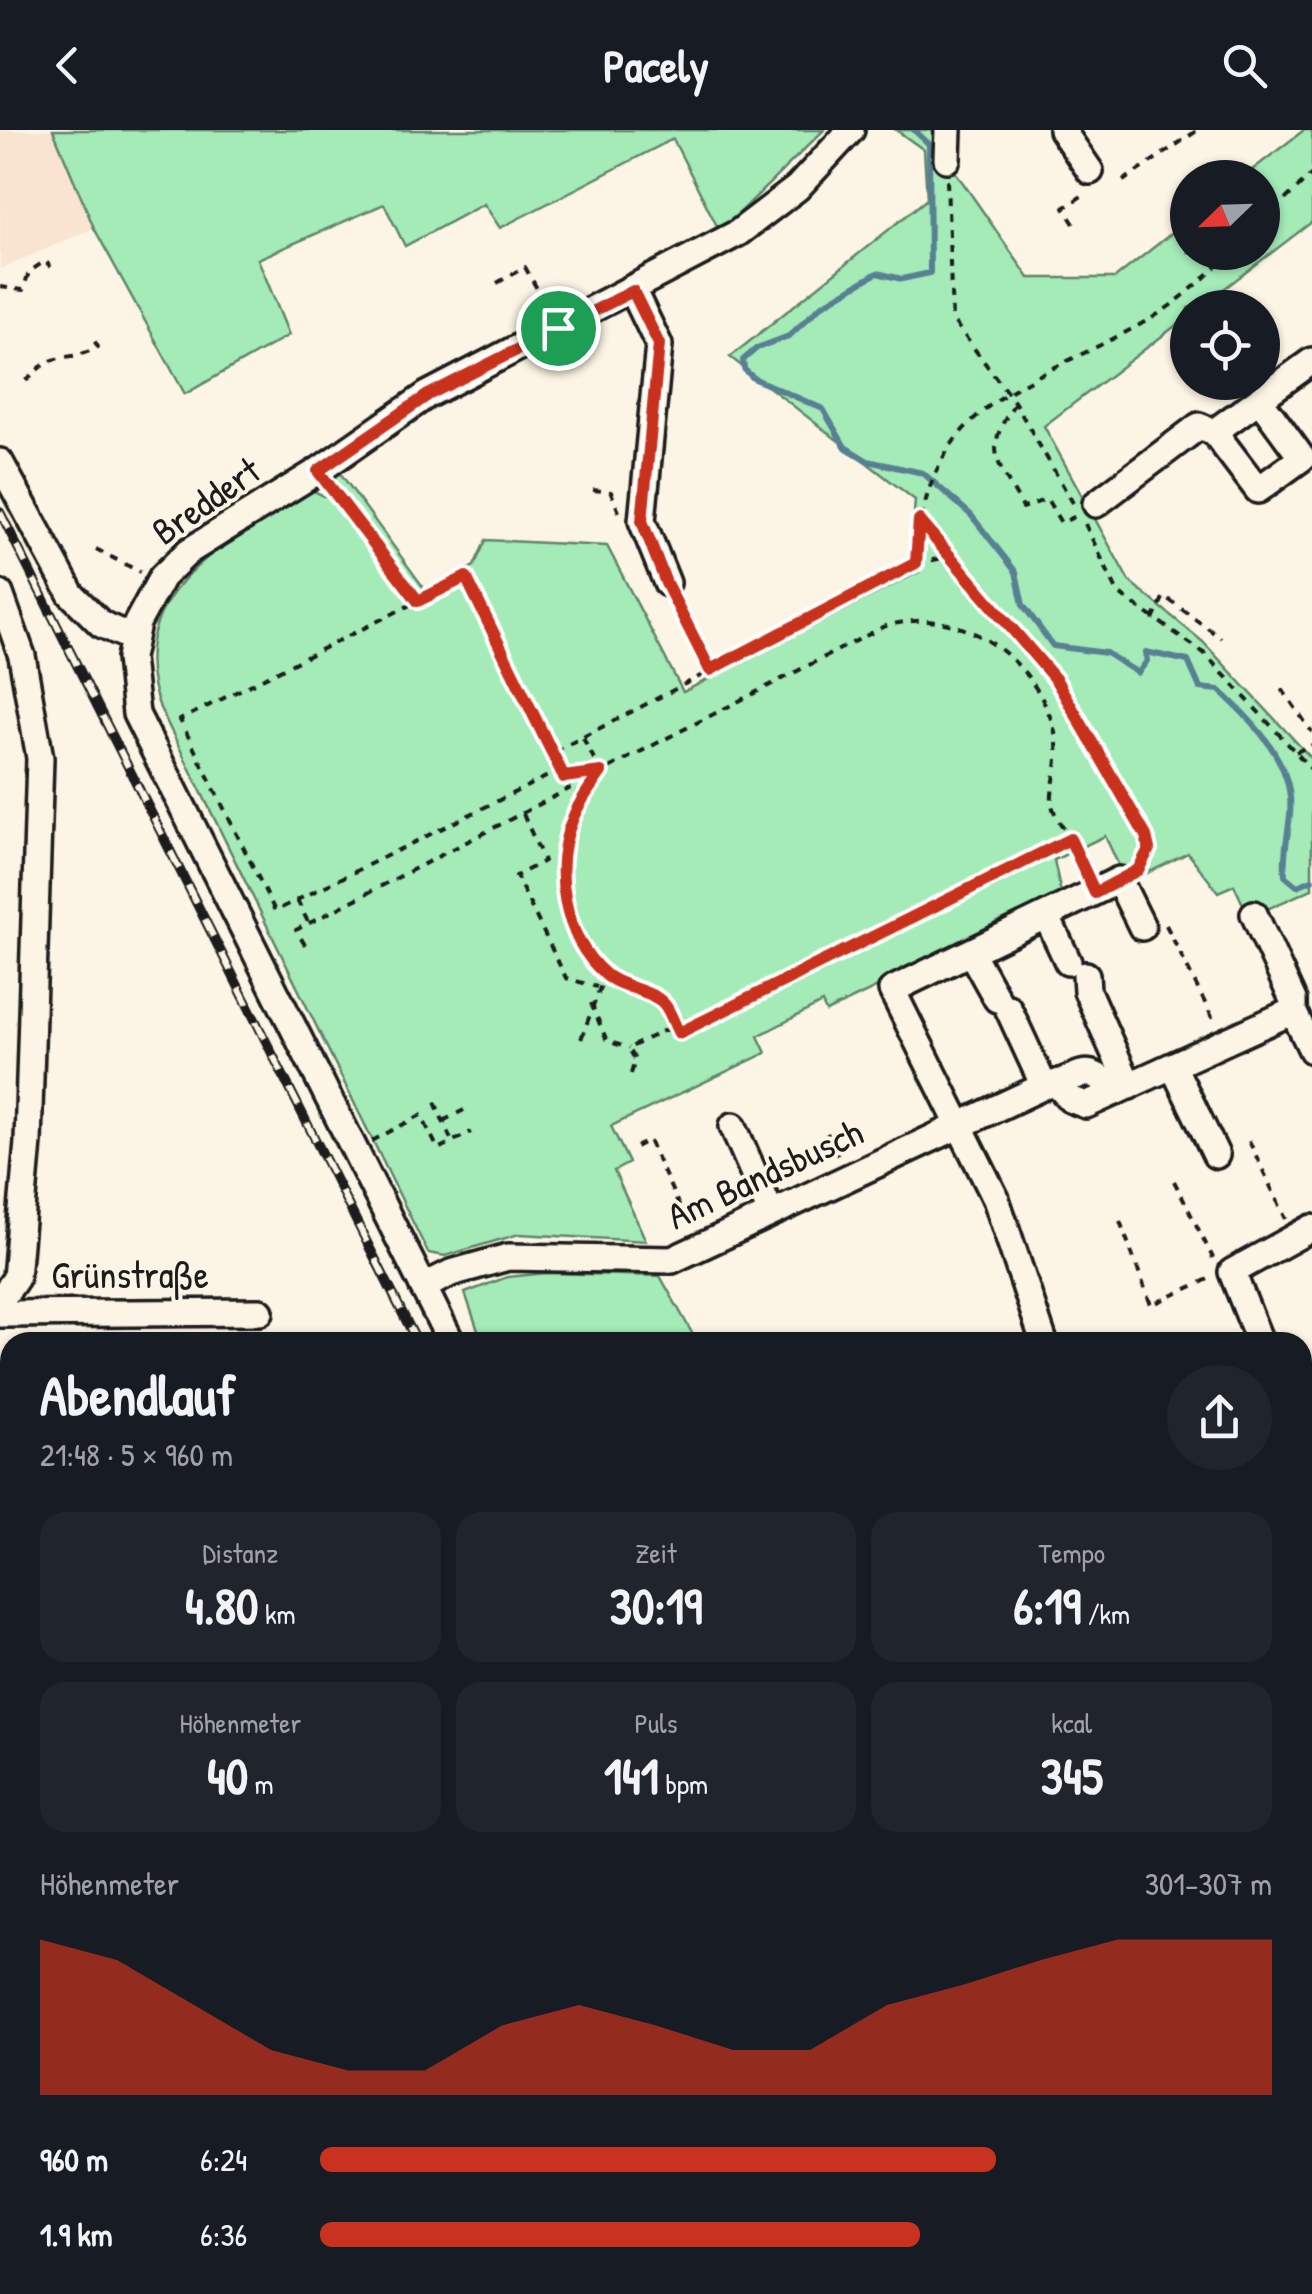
<!DOCTYPE html>
<html lang="de">
<meta charset="utf-8">
<style>
body{margin:0;font-family:"Patrick Hand",sans-serif;background:#20242c;color:#f1f3f6;height:100vh;display:flex;flex-direction:column;font-size:38px;white-space:nowrap}
*{box-sizing:border-box;margin:0}
p{font-size:32px;color:#9ea1a6}
.icon{flex:none;width:55px;height:55px;fill:none;stroke:currentColor;stroke-width:2;stroke-linecap:round;stroke-linejoin:round}
.map{position:relative;flex:1;overflow:hidden}
.panel{position:absolute;left:0px;top:1202px;width:1312px;height:962px;display:flex;flex-direction:column;background:#171b24;border-radius:30px 30px 0 0;box-shadow:0 2px 8px #0004}
.panel>*{flex:none}
.needle{width:65px;rotate:247deg}
.controls{position:absolute;left:1170px;top:30px;display:grid;gap:20px}
.controls a{display:grid;place-items:center;width:110px;height:110px;border-radius:50%;background:#171b24;box-shadow:0 2px 8px #0004;font-size:50px}
.pin{position:absolute;display:grid;place-items:center;width:85px;height:85px;color:#fff;margin:-42px;border:5px solid #fff;border-radius:50%;box-shadow:0 2px 10px #0007}
.round{display:grid;place-items:center;flex:none;width:105px;height:105px;border-radius:52px;background:#20242c}
.summary{display:flex;align-items:center;justify-content:space-between;height:170px;padding:0 40px}
h1{font-size:55px;font-weight:800;line-height:75px}
.metrics{display:grid;grid-template-columns:repeat(3,1fr);gap:15px;height:170px;padding:10px 40px}
.metrics div{display:grid;align-content:center;border-radius:25px;background:#20242c;text-align:center}
.metrics b{font-size:50px;font-weight:800}
.metrics small{font-size:28px;font-weight:400}
.metrics p{font-size:28px}
.chart{height:280px;padding:20px 40px}
.chart p{display:flex;justify-content:space-between}
.chart svg{width:100%;height:180px;margin-top:10px;fill:#c8321e;opacity:.7}
ul{padding:0 40px;list-style:none;font-size:32px}
li{display:grid;grid-template-columns:160px 120px 1fr;align-items:center;height:75px}
li i{height:25px;border-radius:12px;background:#c8321e}
header{display:flex;justify-content:space-between;align-items:center;height:130px;padding:0 40px;background:#171b24;font-size:45px;font-weight:800}
.map>svg:first-child{display:block}
.built{fill:#f9e4d2}
.green{fill:#a4ebb8;stroke:#60846a;stroke-width:2.5}
.water{fill:#81c3e2;stroke:#598093;stroke-width:2.5}
.lines{fill:none;stroke-linecap:round;stroke-linejoin:round}
.stream{stroke:#598093;stroke-width:6}
.minor-casing{stroke:#1c1c1c;stroke-width:32}
.path{stroke:#1c1c1c;stroke-width:4;stroke-dasharray:8 8;stroke-linecap:butt}
.minor{stroke:#fcf5e5;stroke-width:25}
.rail-casing{stroke:#1c1c1c;stroke-width:10}
.rail{stroke:#fcf5e5;stroke-width:6;stroke-dasharray:19;stroke-linecap:butt}
.route-casing{stroke:#fff;stroke-width:20}
.route{stroke:#c8321e;stroke-width:12}
.labels{text-anchor:middle;stroke-width:8;stroke-linejoin:round;paint-order:stroke}
.street-label{font-size:38px;fill:#1c1c1c;stroke:#fcf5e5}
</style>
<header><svg class="icon" aria-label="back" viewBox="0 0 24 24"><path d="M15 5l-7 7 7 7"/></svg>Pacely<svg class="icon" aria-label="search" viewBox="0 0 24 24"><circle cx="10" cy="10" r="6"/><path d="M15 15l6 6"/></svg></header>
<div class="map">
<svg width="1312" height="2164" viewBox="0 0 1312 2164">
<rect width="100%" height="100%" fill="#fcf5e5"/>
<filter id="ink" filterUnits="userSpaceOnUse"><feTurbulence type="fractalNoise" baseFrequency=".01" numOctaves="2"/><feDisplacementMap in="SourceGraphic" scale="20" xChannelSelector="R" yChannelSelector="G"/><feConvolveMatrix kernelMatrix="1 2 1 2 8 2 1 2 1" color-interpolation-filters="sRGB"/></filter>
<g filter="url(#ink)">
<g class="built">
<polygon points="0,0 53,0 94,98 0,139"/>
<polygon points="0,1500 10,1505 10,1931 0,1925"/>
<polygon points="0,2085 10,2092 10,2144 0,2161"/>
<polygon points="297,2155 849,2155 854,2164 296,2164"/>
</g>
<g class="green">
<polygon points="53,0 824,0 720,102 673,9 500,98 484,74 405,116 384,74 258,129 289,205 185,264 94,98"/>
<path d="M896,0H941L952,37L1029,148H1115L1187,91L1188,122H1262V48L1243,47L1304,0H1312V92L1200,177L1188,178L1187,187L1044,296L1129,451L1203,512L1312,629V759L1249,787L1234,755L1218,762L1188,723L1127,753L1105,706L1054,730L1062,768L826,882L822,873L758,906L766,923L611,996L629,1033L614,1041L646,1111L519,1104L445,1126L428,1123L160,578C116,463 231,411 308,358L324,366L337,358L330,347L338,340L426,461L474,436L486,410L607,416L683,562L919,442L911,423L915,370L730,227L927,69L924,20Z"/>
<polygon points="547,1143 660,1146 697,1212 482,1212 465,1163 507,1147"/>
<polygon points="0,1528 10,1534 10,1615 0,1631"/>
<polygon points="0,1925 10,1932 10,2092 0,2085"/>
<polygon points="22,2155 297,2155 296,2164 16,2164"/>
<polygon points="539,2155 620,2155 615,2164 534,2164"/>
</g>
<g class="water">
<polygon points="41,2155 102,2155 116,2164 36,2164"/>
<polygon points="140,2155 163,2155 177,2164 183,2155 217,2155 212,2163 200,2157 195,2164 134,2164"/>
</g>
<g class="lines">
<path class="stream" d="M914,0L929,14L930,143L902,149L877,143L821,176L789,206L757,218L743,230L744,239L753,248L823,279L845,317L868,331L923,343L971,385L1016,442L1023,475L1053,516L1106,523L1138,543L1147,531L1146,522L1188,531L1200,558L1219,560C1254,592 1295,633 1290,684C1288,706 1283,724 1285,746L1297,756L1312,750"/>
<g class="minor-casing">
<g id="minor">
<polyline points="1062,0 1090,41"/>
<polyline points="947,29 948,0"/>
<polyline points="633,161 659,215 642,391 667,453"/>
<polyline points="1259,269 1302,328 1258,360 1214,302 1312,231"/>
<polyline points="0,332 71,464 101,494 132,508"/>
<polyline points="1096,374 1199,296 1214,302"/>
<polyline points="0,464 22,526 40,628 28,1012 16,1148 0,1171"/>
<polyline points="1254,784 1293,870 1293,881"/>
<polyline points="1047,787 1068,832"/>
<polyline points="972,824 997,869"/>
<polyline points="1086,845 1087,861 1129,956"/>
<polyline points="1008,878 1044,956"/>
<polyline points="1173,936 1216,1025"/>
<polyline points="1057,954 1070,969 1086,975 1293,881 1312,920"/>
<polyline points="733,996 771,1083"/>
<path d="M423,1157L451,1143L508,1127L672,1130L1044,956C1080,951 1085,927 1115,962"/>
<polyline points="0,1184 260,1182"/>
<polyline points="451,1212 136,584 130,528 137,493 162,447 189,421 318,341 427,265 738,103 797,58 851,0"/>
<polyline points="1044,1212 996,1069 892,860 1119,750 1142,797"/>
<polyline points="1260,1212 1232,1142 1312,1098"/>
<polyline points="0,1283 10,1283"/>
<polyline points="1302,1302 1312,1321"/>
<polyline points="0,1480 10,1485"/>
<polyline points="1302,1581 1312,1578"/>
<polyline points="0,1741 10,1726"/>
<polyline points="0,1883 10,1890"/>
<polyline points="1302,1943 1312,1935"/>
<polyline points="0,2080 10,2086"/>
<polyline points="839,2155 844,2164"/>
<polyline points="1031,2155 1040,2164"/>
<polyline points="1210,2155 1221,2164"/>
<polyline points="4,2164 10,2155"/>
<polyline points="302,2164 302,2155"/>
<polyline points="1107,2164 1114,2155"/>
</g>
</g>
<g class="path">
<polyline points="947,50 952,189 1015,273 1073,373"/>
<polyline points="1123,51 1198,0"/>
<polyline points="1262,92 1312,44"/>
<polyline points="1074,94 1064,78 1083,65"/>
<polyline points="497,153 525,137 547,177"/>
<polyline points="0,157 23,160 29,142 45,131 51,137"/>
<path d="M26,251C58,216 65,235 98,217L94,210"/>
<path d="M1015,273C982,322 997,330 1023,378L1047,369L1061,393L1078,385"/>
<polyline points="333,359 418,471"/>
<polyline points="593,360 611,362 619,382"/>
<polyline points="160,387 176,405"/>
<polyline points="919,390 948,425"/>
<polyline points="1085,394 1118,463 1204,523 1312,640"/>
<polyline points="96,419 140,442"/>
<polyline points="916,433 950,427 1055,551 1146,706 1149,719 1137,740"/>
<path d="M677,474L710,541L916,433C926,271 1021,260 1141,194C1174,177 1205,148 1231,122"/>
<polyline points="1153,490 1164,466 1221,508"/>
<polyline points="1282,559 1312,602"/>
<path d="M583,608L601,642L883,497C961,471 1040,531 1056,607C1061,633 1050,656 1052,675C1054,685 1065,700 1070,709"/>
<polyline points="1296,622 1312,615"/>
<polyline points="552,623 466,447 180,590 275,781 560,640"/>
<path d="M564,647L601,642C555,714 544,776 605,844L580,912"/>
<polyline points="523,684 544,731 516,746 566,848 597,857"/>
<polyline points="297,770 308,792"/>
<polyline points="1166,795 1214,891"/>
<polyline points="305,815 296,800 569,659 552,623 710,541"/>
<polyline points="605,844 663,872 679,903 1070,709 1087,744"/>
<polyline points="591,873 607,911 629,918"/>
<polyline points="631,944 635,930 629,918 675,895"/>
<polyline points="435,972 452,1012"/>
<polyline points="443,991 464,980"/>
<polyline points="827,1003 839,1027"/>
<polyline points="372,1011 421,985 438,1019 471,1002"/>
<polyline points="1249,1011 1286,1089"/>
<polyline points="636,1017 649,1010 689,1098"/>
<polyline points="1174,1051 1213,1128"/>
<polyline points="1120,1091 1151,1175 1213,1147"/>
<polyline points="1302,1379 1312,1375"/>
<polyline points="0,1641 10,1624"/>
<polyline points="0,1912 10,1918"/>
<polyline points="1310,2006 1312,2003"/>
<polyline points="108,2155 121,2164"/>
<polyline points="181,2155 196,2164"/>
<polyline points="130,2164 135,2155"/>
<polyline points="221,2164 226,2155"/>
<polyline points="678,2164 684,2155"/>
<polyline points="781,2164 787,2155"/>
</g>
<use href="#minor" class="minor"/>
<g class="rail-casing">
<g id="rail">
<polyline points="0,382 417,1212"/>
<polyline points="883,2155 888,2164"/>
</g>
</g>
<use href="#rail" class="rail"/>
</g>
</g>
<g class="lines" filter="url(#ink)">
<g class="route-casing">
<path id="route" d="M633,161L659,214L642,391L666,453L710,540L916,433L919,390L1056,550L1146,706L1149,719L1138,740L1095,763L1070,709L679,903C674,894 671,883 665,875C654,860 620,858 605,844C563,807 552,737 573,688C579,672 591,656 601,642L564,647L466,447L418,471L318,341L428,265Z"/>
</g>
<use href="#route" class="route"/>
</g>
<g class="labels">
<g class="street-label">
<text transform="translate(206 371) rotate(-35)" y="13">Breddert</text>
<text transform="translate(765 1044) rotate(-25)" y="13">Am Bandsbusch</text>
<text x="130" y="1158">Grünstraße</text>
</g>
</g>
</svg>
<div class="controls">
<a><svg class="needle" viewBox="-14 -14 28 28"><path d="M0-13l5 13h-10z" fill="#e53935"/><path d="M0 13l5-13h-10z" fill="#9ea1a6"/></svg></a>
<a><svg class="icon" aria-label="locate" viewBox="0 0 24 24"><circle cx="12" cy="12" r="6"/><path d="M12 2v4M12 18v4M2 12h4M18 12h4"/></svg></a>
</div>
<div class="pin" style="left:558px;top:198px;background:#1e9e55"><svg class="icon" aria-label="arrive" viewBox="0 0 24 24"><path d="M6 21V4h12l-3 4 3 4H6"/></svg></div>
<section class="panel">
<div class="summary"><div><h1>Abendlauf</h1><p>21:48 · 5 × 960 m</p></div><a class="round"><svg class="icon" aria-label="share" viewBox="0 0 24 24"><path d="M12 15V3M7 8l5-5 5 5M5 13v7h14v-7"/></svg></a></div>
<div class="metrics">
<div><p>Distanz</p><b>4.80<small> km</small></b></div>
<div><p>Zeit</p><b>30:19</b></div>
<div><p>Tempo</p><b>6:19<small> /km</small></b></div>
</div>
<div class="metrics">
<div><p>Höhenmeter</p><b>40<small> m</small></b></div>
<div><p>Puls</p><b>141<small> bpm</small></b></div>
<div><p>kcal</p><b>345</b></div>
</div>
<div class="chart"><p><span>Höhenmeter</span>301–307 m</p>
<svg viewBox="0 0 160 44" preserveAspectRatio="none"><path d="M0 44V6L10 11L20 22L30 33L40 38L50 38L60 27L70 22L80 27L90 33L100 33L110 22L120 17L130 11L140 6L150 6L160 6V44z"/></svg>
</div>
<ul>
<li><b>960 m</b>6:24<i style="width:71%"></i></li>
<li><b>1.9 km</b>6:36<i style="width:63%"></i></li>
</ul>
</section>
</div>
